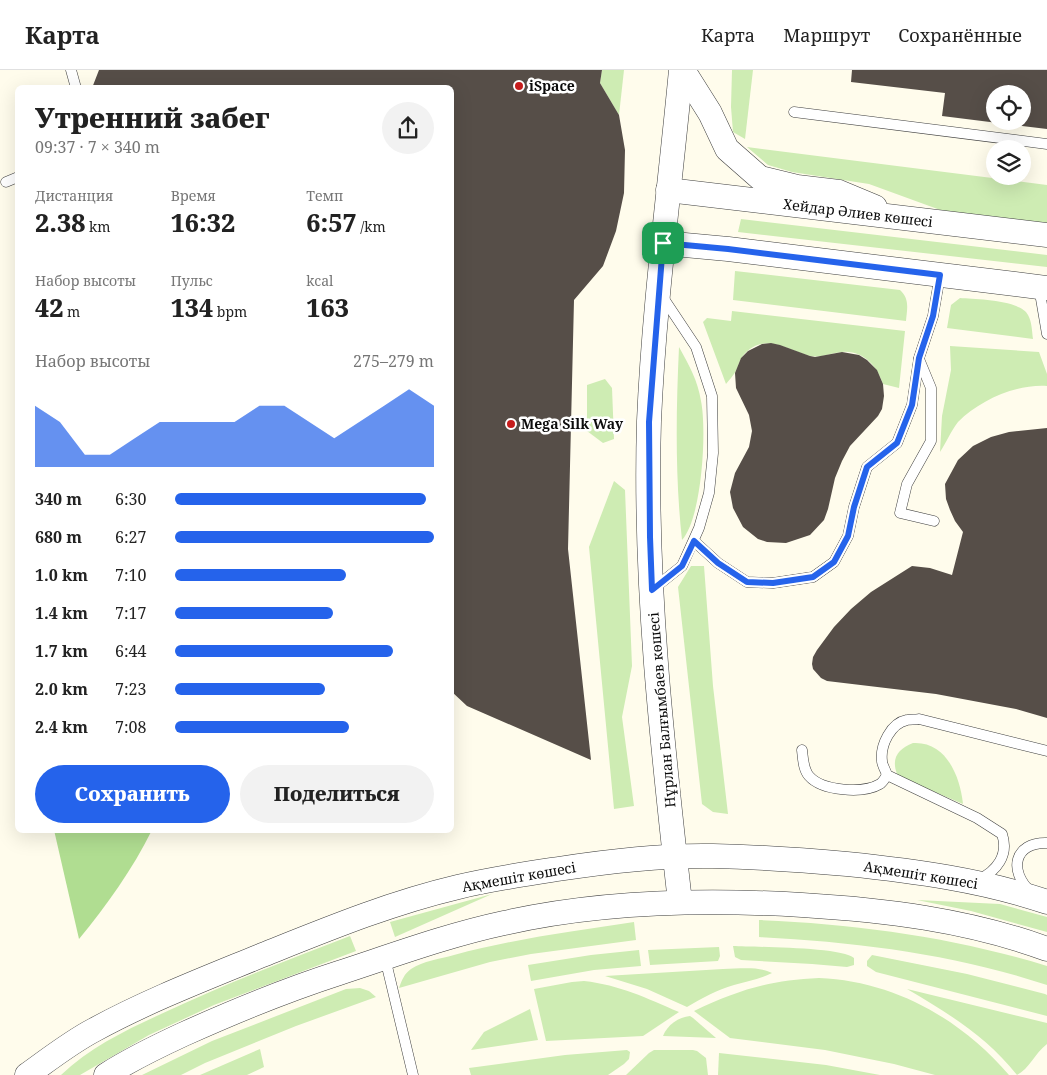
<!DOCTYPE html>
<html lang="ru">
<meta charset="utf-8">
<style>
body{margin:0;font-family:"Noto Serif",serif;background:#f2f2f2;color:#222;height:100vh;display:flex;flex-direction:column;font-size:19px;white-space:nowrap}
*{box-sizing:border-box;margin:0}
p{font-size:16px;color:#767676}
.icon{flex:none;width:28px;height:28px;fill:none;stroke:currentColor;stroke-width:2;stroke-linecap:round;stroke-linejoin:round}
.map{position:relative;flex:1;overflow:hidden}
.details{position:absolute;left:15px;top:15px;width:439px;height:748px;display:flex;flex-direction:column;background:#fff;border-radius:8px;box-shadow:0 5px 20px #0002}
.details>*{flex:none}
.buttons{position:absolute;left:986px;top:15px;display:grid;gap:10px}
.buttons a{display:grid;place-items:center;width:45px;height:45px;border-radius:50%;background:#fff;box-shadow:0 5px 20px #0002;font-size:25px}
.pin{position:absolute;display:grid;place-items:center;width:42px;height:42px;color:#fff;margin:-21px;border-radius:10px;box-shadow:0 2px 8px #0006}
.round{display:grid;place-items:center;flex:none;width:52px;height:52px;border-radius:26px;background:#f2f2f2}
.headline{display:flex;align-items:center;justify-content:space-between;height:85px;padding:0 20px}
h1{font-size:28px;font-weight:800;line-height:38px}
.metrics{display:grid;grid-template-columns:repeat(3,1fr);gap:8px;height:85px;padding:5px 20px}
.metrics div{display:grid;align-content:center}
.metrics b{font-size:25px;font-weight:800}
.metrics small{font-size:14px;font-weight:400}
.metrics p{font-size:14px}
.chart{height:140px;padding:10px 20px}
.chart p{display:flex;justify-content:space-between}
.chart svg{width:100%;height:90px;margin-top:5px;fill:#2563eb;opacity:.7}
.primary-button{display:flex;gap:10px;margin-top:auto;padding:10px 20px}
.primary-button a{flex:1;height:58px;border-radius:30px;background:#2563eb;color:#fff;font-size:20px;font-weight:800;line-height:58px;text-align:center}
.primary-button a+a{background:#f2f2f2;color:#222}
ul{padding:0 20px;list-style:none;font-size:16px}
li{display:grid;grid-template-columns:80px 60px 1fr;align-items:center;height:38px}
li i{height:12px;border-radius:6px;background:#2563eb}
header{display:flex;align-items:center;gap:30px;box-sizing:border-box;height:70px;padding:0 25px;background:#fff;border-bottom:1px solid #e0e0e0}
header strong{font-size:24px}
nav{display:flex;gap:28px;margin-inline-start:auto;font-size:18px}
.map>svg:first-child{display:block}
.green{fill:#ceecb3}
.forest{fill:#b0dd91}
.building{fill:#564e48;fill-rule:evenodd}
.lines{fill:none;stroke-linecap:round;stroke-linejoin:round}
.service-casing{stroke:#3f3f3f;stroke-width:11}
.tertiary-casing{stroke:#3f3f3f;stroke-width:25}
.service{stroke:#fff;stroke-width:10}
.tertiary{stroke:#fff;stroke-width:24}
.route-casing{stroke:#fff;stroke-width:10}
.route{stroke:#2563eb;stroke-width:6}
.poi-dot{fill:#c51c1c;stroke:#fff;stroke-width:2}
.labels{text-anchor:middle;stroke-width:5;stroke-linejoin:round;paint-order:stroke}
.poi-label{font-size:14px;font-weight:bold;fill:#0c0c0c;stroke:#fff;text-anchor:start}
.street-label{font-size:14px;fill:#0c0c0c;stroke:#fff}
</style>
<header>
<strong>Карта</strong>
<nav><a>Карта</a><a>Маршрут</a><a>Сохранённые</a></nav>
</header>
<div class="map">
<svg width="1047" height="1005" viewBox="0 0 1047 1005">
<rect width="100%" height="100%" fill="#fffcec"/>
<g class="green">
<polygon points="602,0 624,0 619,45 600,13"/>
<polygon points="732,0 753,0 745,69 733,62 731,37"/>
<polygon points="747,77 1047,115 1047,156 954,145 869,114 792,102 768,95"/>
<polygon points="741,149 1047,185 1047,197 738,162"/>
<path d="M735,201L900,220C910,229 907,239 906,251L733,230Z"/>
<path d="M960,228C976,229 1021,230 1028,245C1032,252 1032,262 1033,269L947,258L951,235Z"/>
<path d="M732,241L905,261L899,318L883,314C877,296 863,280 842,282C831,283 821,288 810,286C786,279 762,261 742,287C739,291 738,297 736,301C733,306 729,310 726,314L703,252L707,248L731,251Z"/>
<path d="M950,276L1039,282L1047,304V316C1016,314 980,330 958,352C951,361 946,373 940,382L942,346L951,300Z"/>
<path d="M679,277C689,295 698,311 701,331C707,360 702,448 682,470C675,406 676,342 679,277Z"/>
<polygon points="605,309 612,318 614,369 603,373 587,361 587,315"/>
<polygon points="614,411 625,420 632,596 622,647 634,736 614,739 589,477"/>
<polygon points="691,496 704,496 713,616 728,744 713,742 702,734 678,517"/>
<path d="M913,673C946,671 960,706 963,734L909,711L897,704C891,688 898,679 913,673Z"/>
<polygon points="492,824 395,867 390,852"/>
<polygon points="917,830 1000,834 1047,847 1047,862 971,841"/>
<path d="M759,850C857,854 953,867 1047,896V915C954,884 857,872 759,867Z"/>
<path d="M634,852L636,870L531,884L490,892L399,918C402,910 404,904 411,899C423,891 440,889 454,885C513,869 574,861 634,852Z"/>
<path d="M350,866L356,881L214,935L149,965L80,1005H61C89,978 126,960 161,944C223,915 287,890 350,866Z"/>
<path d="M733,876C754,877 842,877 854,888V895L847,897L812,894L741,890L735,887Z"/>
<polygon points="719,877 720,886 718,891 650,895 648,880"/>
<polygon points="639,880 641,896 594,900 531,911 528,895 591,885"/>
<polygon points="872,885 967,904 1045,924 1047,925 1047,946 876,902 867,896 867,891"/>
<path d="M723,899C739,899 758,896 772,903C760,909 747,911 734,915C717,920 702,928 687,937L647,919L605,906Z"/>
<path d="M819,908C894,911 961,949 1009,1005H935L894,994L825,980L730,968L694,941C738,920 770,910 819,908Z"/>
<path d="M584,911C620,915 646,928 679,942L643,966L546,971L534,919L572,912Z"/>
<polygon points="360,918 369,921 376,927 296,956 205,993 181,1005 142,1005 212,971 346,919"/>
<path d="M907,919L1047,953V974C1035,983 1029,999 1017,1005C987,967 948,943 907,919Z"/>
<polygon points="530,939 538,970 471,980 484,962"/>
<path d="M690,946L693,948L716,968L663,966C667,955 679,947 690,946Z"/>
<polygon points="260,979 264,997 247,1005 200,1005"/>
<polygon points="627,980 630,982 629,989 624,994 608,1005 471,1005 469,998 565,985"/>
<polygon points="654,980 693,980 697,981 706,988 708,1005 626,1005 649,983"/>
<polygon points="719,983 826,995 880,1005 718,1005"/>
</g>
<path class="forest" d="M54,760H152C132,800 107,835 79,869Z"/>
<g class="building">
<polygon points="99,0 602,0 600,13 619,45 625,80 624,123 616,161 603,196 574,230 568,479 591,690 467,636 451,621 451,18 92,18"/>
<path d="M852,0H1047V59L942,46L945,23L851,12ZM995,24H1022V51H995Z"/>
<polygon points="771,273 780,275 810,286 815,287 842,282 859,285 867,290 877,300 883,314 884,326 882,339 878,346 850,376 842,391 835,408 828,439 824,450 810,465 786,473 767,472 758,469 743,457 733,438 730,422 735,403 749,377 752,361 749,345 736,318 735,303 741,288 748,281 762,274"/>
<polygon points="1047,358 1047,648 1016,639 936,624 827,611 821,608 813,599 812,594 813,587 817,580 834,557 851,539 871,522 912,496 930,498 952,505 963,462 955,451 950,440 946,429 945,414 958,390 973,376 991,367 1009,362"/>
</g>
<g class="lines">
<g class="service-casing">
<g id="service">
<polyline points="71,0 76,18"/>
<polyline points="794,42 1047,74"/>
<polyline points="6,112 18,107"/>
<polyline points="1039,217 1047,264"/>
<polyline points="919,289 931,318 931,371 907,414 900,443 934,451"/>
<polyline points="694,471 718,493 747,512 773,513 813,507 834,492 848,466 854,437 867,397 897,373 912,335 919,288 933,246 940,205"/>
<polyline points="653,519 682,496 699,458 709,423 713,383 712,326 696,277 662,226"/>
<path d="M802,680C803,688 803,699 809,706C822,721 863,724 880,714C883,712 885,708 887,705"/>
<path d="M978,810C997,801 1009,785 1002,764L977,748L887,705C886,701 882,695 882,691C880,675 891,653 907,650C911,649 915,650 919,649L1047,681"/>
<path d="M1031,822C1008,801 1014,772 1047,773"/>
<polyline points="385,888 413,1005"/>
</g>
</g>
<g class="tertiary-casing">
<g id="tertiary">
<polyline points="683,0 710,43 727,79 760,108 797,117 839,122 875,137"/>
<polyline points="668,120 1047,165"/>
<polyline points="663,173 728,179 1047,218"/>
<path d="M680,832C662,673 644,511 649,351C654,234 670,117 681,0"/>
<path d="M27,1005C48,990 71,972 94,960C147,931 204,909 260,886C325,860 390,833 458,817C491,809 525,804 558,799C609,791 661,785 713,786C758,787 802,790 847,794C914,801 983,810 1047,832"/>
<path d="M106,1005C131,989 158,976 184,964C235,941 286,920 339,903C394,885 448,865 504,853C601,831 702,829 802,835C885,840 968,850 1047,879"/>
</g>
</g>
<use href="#service" class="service"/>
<use href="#tertiary" class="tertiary"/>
</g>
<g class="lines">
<g class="route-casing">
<polygon id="route" points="663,173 728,179 940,205 933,246 919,288 912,335 897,373 867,397 854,437 848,466 834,492 813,507 773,513 747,512 718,493 694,471 682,496 652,520 650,467 649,352"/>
</g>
<use href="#route" class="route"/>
</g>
<g class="poi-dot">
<circle cx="519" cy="16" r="5"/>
<circle cx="511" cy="354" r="5"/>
</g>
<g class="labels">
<g class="poi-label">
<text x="529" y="21">iSpace</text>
<text x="521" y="359">Mega Silk Way</text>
</g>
<g class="street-label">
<text transform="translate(858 143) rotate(7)" y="5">Хейдар Әлиев көшесі</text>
<text transform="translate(662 640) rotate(-95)" y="5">Нұрлан Балғымбаев көшесі</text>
<text transform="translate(921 805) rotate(9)" y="5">Ақмешіт көшесі</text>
<text transform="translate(519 807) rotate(-10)" y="5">Ақмешіт көшесі</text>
</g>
</g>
</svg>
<div class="buttons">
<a><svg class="icon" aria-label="locate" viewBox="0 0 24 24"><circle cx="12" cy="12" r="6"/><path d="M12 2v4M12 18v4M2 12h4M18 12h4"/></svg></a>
<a><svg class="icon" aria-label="layers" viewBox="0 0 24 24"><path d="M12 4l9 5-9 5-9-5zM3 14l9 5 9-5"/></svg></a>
</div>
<div class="pin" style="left:663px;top:173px;background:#1e9e55"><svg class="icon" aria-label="arrive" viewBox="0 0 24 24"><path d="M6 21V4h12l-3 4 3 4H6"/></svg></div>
<section class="details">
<div class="headline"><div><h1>Утренний забег</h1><p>09:37 · 7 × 340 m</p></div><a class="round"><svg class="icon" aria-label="share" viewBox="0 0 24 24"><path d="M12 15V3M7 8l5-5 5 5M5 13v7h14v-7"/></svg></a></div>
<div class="metrics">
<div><p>Дистанция</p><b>2.38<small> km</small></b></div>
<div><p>Время</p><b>16:32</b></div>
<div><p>Темп</p><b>6:57<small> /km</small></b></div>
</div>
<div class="metrics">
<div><p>Набор высоты</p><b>42<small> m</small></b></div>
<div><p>Пульс</p><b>134<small> bpm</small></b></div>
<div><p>kcal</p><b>163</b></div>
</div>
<div class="chart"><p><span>Набор высоты</span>275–279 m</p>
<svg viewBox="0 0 160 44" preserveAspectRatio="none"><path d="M0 44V14L10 22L20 38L30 38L40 30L50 22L60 22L70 22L80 22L90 14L100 14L110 22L120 30L130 22L140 14L150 6L160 14V44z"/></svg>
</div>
<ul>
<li><b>340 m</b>6:30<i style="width:97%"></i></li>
<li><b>680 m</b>6:27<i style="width:100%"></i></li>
<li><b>1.0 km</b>7:10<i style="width:66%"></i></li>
<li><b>1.4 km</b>7:17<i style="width:61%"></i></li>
<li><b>1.7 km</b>6:44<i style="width:84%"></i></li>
<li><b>2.0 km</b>7:23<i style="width:58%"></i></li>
<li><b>2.4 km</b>7:08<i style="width:67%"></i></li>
</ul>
<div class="primary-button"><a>Сохранить</a><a>Поделиться</a></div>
</section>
</div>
